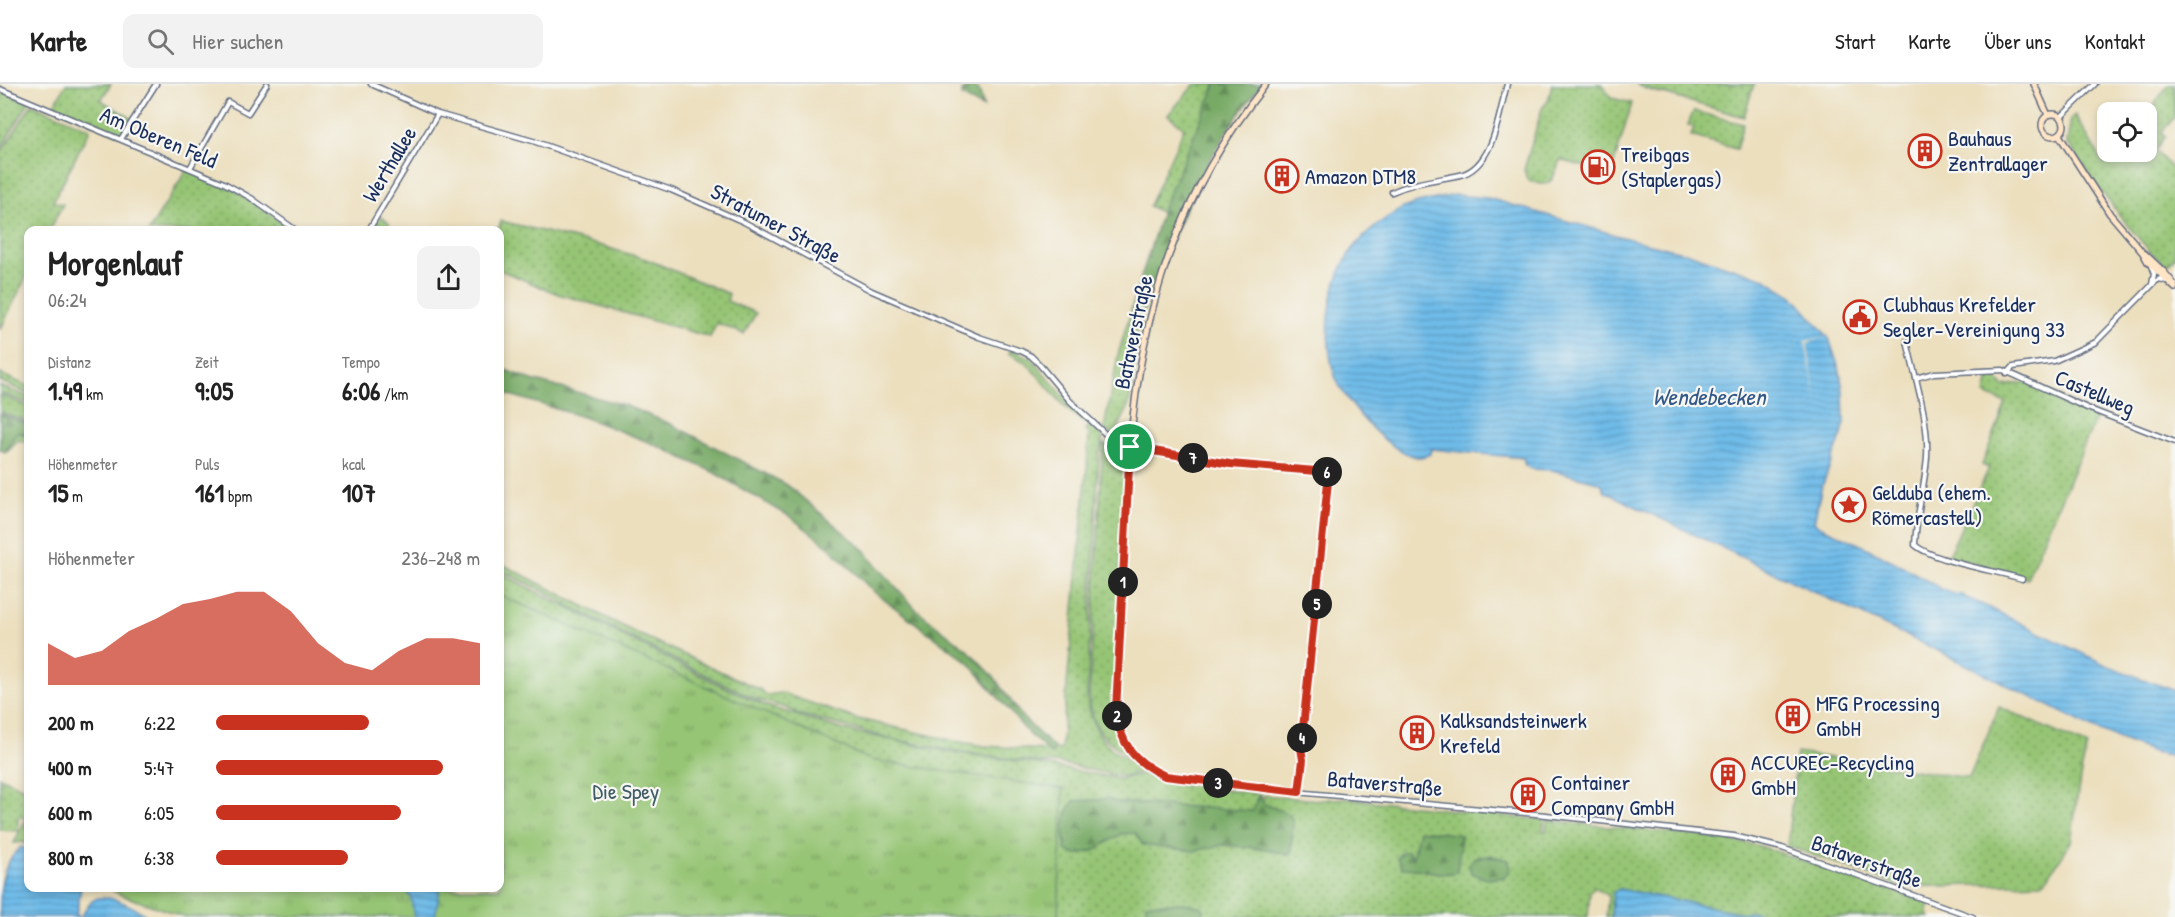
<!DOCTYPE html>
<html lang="de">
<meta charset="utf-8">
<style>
body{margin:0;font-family:"Patrick Hand",sans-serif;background:#f2f2f2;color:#222;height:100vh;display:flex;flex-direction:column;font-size:22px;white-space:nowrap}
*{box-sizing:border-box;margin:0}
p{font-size:20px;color:#767676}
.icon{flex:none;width:33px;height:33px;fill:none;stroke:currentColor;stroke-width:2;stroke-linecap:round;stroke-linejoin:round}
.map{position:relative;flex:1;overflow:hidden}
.panel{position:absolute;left:24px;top:142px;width:480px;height:666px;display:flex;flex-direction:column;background:#fff;border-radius:12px;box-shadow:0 3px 9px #0003}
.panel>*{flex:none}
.fabs{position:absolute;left:2097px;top:18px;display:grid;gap:12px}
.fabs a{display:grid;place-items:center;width:60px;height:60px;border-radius:12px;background:#fff;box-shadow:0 3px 9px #0003;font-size:30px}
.pin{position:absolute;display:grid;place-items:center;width:51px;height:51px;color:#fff;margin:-26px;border:3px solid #fff;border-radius:50%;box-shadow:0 2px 6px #0007}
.km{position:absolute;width:30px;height:30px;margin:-15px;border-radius:50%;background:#222;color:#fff;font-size:16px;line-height:30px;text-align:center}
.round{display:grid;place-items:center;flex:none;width:63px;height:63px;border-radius:12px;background:#f2f2f2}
.summary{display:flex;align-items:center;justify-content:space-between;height:102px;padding:0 24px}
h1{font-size:33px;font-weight:700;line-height:45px}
.metrics{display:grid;grid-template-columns:repeat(3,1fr);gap:9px;height:102px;padding:6px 24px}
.metrics div{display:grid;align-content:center}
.metrics b{font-size:26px;font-weight:700}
.metrics small{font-size:16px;font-weight:400}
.metrics p{font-size:16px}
.chart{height:168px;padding:12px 24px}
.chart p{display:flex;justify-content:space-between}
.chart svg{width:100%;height:108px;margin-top:6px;fill:#c8321e;opacity:.7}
ul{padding:0 24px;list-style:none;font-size:20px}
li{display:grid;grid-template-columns:96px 72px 1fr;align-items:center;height:45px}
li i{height:15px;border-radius:8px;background:#c8321e}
header{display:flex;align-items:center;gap:36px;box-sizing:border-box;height:84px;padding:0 30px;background:#fff;border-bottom:2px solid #e0e0e0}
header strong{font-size:28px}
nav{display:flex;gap:33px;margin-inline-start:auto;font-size:21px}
.search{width:420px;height:54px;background:#f2f2f2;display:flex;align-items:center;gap:15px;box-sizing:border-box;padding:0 21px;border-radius:12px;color:#767676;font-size:22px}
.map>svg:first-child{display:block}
.grass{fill:url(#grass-dots);stroke:#587a69;stroke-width:1.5}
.forest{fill:url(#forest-firs);stroke:#4a6c62;stroke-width:1.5}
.park{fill:url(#park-tufts);stroke:#587a69;stroke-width:1.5}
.water{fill:url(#water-rules);stroke:#4576a4;stroke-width:1.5}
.pier{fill:#ecdfbe}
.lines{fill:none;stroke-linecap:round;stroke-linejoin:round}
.street-casing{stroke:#646d80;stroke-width:7}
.secondary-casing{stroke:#646d80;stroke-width:8}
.street{stroke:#fff;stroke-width:4}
.secondary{stroke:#ffe4c6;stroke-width:5}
.route-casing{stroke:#fff;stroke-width:12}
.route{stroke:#c8321e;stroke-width:8}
.labels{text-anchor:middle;stroke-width:4.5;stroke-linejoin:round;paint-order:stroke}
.street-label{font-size:22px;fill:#1b2f5e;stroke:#f6f6f2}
.poi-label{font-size:22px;fill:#1b2f5e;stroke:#f6f6f2;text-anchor:start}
.park-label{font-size:22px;fill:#405c65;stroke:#f6f6f2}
.water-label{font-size:24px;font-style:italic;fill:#345988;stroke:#f6f6f2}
</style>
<header>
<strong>Karte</strong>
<div class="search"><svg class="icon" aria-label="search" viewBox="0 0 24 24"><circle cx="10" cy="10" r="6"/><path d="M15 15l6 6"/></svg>Hier suchen</div>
<nav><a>Start</a><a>Karte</a><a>Über uns</a><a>Kontakt</a></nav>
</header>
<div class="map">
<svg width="2175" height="833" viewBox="0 0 2175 833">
<defs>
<pattern id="grass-dots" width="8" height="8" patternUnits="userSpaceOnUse" patternTransform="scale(1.5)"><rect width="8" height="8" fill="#96c574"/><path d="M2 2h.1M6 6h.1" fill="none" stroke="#7aa062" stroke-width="1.8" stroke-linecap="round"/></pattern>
<pattern id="forest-firs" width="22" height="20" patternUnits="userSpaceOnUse" patternTransform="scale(1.5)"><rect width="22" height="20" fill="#78aa66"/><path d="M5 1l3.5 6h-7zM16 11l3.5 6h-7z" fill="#628b57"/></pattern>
<pattern id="park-tufts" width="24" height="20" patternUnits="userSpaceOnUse" patternTransform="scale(1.5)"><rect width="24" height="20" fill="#96c574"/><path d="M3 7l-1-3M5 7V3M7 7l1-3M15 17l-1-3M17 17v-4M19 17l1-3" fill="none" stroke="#7aa062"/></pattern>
<pattern id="water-rules" width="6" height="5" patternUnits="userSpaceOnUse" patternTransform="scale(1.5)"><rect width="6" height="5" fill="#6fbce9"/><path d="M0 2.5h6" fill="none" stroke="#5a99c0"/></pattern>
</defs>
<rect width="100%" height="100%" fill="#f6f6f2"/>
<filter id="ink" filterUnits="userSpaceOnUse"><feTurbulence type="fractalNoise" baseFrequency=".0167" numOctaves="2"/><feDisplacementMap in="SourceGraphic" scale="12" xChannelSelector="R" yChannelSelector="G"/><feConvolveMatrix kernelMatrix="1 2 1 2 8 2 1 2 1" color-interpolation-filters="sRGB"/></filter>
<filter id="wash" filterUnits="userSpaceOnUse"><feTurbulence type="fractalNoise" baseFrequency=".008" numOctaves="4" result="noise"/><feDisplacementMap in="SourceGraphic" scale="24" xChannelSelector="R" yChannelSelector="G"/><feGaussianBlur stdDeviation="1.35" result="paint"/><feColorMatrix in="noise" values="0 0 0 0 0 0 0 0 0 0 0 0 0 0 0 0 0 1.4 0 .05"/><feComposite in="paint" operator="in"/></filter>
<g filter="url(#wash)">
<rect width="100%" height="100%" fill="#ecdfbe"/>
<g class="grass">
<polygon points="66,0 111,0 101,16 131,34 122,49 118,50 55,24 54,21"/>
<polygon points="1195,0 1216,0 1162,129 1149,122 1184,44 1168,31"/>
<path d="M1552,0H1602L1612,14L1632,19L1611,90L1560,76C1552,96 1552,107 1527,95L1524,86L1542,24L1548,17Z"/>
<polygon points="1636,0 1754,0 1744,33 1646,5"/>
<path d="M2169,0H2175V34L2161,48L2165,52L2155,67L2175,87V173L2166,183C2126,145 2098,102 2067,58L2071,35L2075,31L2104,80L2115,68H2146L2147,30Z"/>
<polygon points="0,7 29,18 0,66"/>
<polygon points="32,20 90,45 53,118 63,120 49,147 28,147 28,189 0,246 0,70"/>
<polygon points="1694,27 1743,40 1736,65 1691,52 1694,43 1688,41 1692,30"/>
<polygon points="187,85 235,106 294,147 149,147"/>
<polygon points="381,133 387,137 394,147 372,147"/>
<polygon points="501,137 595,160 646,175 729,210 727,217 756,229 744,250 717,239 710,253 558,210 500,186 500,147 498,147"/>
<polygon points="1136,210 1148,214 1137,249 1132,304 1128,324 1118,344 1118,356 1104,345 1118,271"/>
<polygon points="1010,265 1031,274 1072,322 1088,335 1084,339 1066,324 1027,279 1008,269"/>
<polygon points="0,290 28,302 28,310 0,297"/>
<polygon points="1990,290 1995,292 2003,302 2027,298 2095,331 2096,334 2027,494 1948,472 1989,384 1982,381 2006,319 1985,310"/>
<polygon points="0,302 28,313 28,319 0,309"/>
<polygon points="0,311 28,322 28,338 0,328"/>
<path d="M1092,339L1103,353L1099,370L1087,614C1091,636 1099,660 1121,671C1129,675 1133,678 1140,685L1139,688L1128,692H1119L1058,679H1041L955,667L895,656L798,630L784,623L758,616L715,596L565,520C546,506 521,497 500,486V479L634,548L761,606L766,611L782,609L854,634L955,657L985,662L1046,666L1051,670L1055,665L1061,666L1087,384L1089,350L1085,346Z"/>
<path d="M20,349L28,351V359L18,356L6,368C9,360 10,352 20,349Z"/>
<path d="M1103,360L1122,370L1126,379L1115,623L1119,651L1132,674C1105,657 1092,646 1089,612Z"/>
<polygon points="500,489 714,598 764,621 844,646 950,668 1033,679 1120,695 1147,689 1168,699 1260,710 1256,716 1263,717 1264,711 1319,716 1343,714 1544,736 1543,747 1546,747 1547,736 1699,752 1757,761 1930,819 1927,831 1930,833 1769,833 1754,828 1742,829 1620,805 1613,809 1611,833 1606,833 1608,812 1594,803 1590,809 1588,833 1032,833 540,532 500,511"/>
<polygon points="1999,623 2087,662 2080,693 2071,758 2047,795 2042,799 1903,803 1787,762 1797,669 1969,694"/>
<polygon points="0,693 28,706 28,734 18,733 18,747 0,746"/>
</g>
<g class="forest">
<polygon points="972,0 979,6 984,24 962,12 962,7"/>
<path d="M1216,0H1262C1210,62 1179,136 1149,210L1137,206L1163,124Z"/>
<polygon points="500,284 532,296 624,321 671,340 787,401 866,467 870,474 916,525 969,567 994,593 1023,634 1055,665 1051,670 1027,648 969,579 874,508 828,462 789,432 713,388 651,359 583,333 500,308"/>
<polygon points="0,330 28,340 28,351 20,349 15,350 6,368 0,366"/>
<path d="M1260,710L1264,720L1289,730L1293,737L1291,770L1288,771L1267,765L1222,761L1194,767L1143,761L1135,749L1121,750L1093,767L1077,771L1066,767C1063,749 1062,732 1074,717C1085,715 1095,718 1106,714L1116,718L1253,727Z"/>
<path d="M1419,746L1461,751L1457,788C1441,793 1420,783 1402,784L1397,774L1401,769L1408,767L1413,773Z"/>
<polygon points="1492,772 1508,776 1511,785 1504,793 1487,795 1471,789 1469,780 1475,773"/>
<polygon points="1146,819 1184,819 1202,823 1204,826 1202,833 1146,833"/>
</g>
<g class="park">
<polygon points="500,511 871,676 1063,705 1058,833 185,833 121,811 109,804 500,804"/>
<polygon points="28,730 28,761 22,758 14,759"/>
</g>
<g class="water">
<path d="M1455,111L1488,114L1633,156L1691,170L1765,195L1793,212L1829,254L1840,288L1843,308L1844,341L1842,351L1821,405L1814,438L1819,442C1847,454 1876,468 1904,483C1919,491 1945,511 1963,511L1966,514L1979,519L2106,581L2175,607V672L2150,667L2097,646L1947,571L1605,408L1601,399L1552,386L1532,385L1524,380V374L1431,365L1430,370C1418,377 1407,370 1396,364C1374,350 1358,330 1343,308C1319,272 1326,198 1353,165C1364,150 1393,127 1411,121C1425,117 1441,114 1455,111Z"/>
<path d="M21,763L28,766V804H81L76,831L81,832C86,825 90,816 98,814C113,811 138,825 149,833H0C0,805 0,781 21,763Z"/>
<polygon points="405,804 440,804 435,833 414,833 411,814"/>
<polygon points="1619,805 1742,829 1754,828 1769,833 1611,833 1613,809"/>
</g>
<polygon class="pier" points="1829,252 1807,259 1817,321 1805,257"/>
</g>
<g filter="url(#ink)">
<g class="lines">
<g class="street-casing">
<g id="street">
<polyline points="371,0 438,30 533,57 671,106 744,138 872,207 979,253 1021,267 1031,272 1039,280 1070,317 1115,359 1230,380 1329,388 1301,664 1303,676 1299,708"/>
<polyline points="0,5 224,99 251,114 297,147"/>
<polyline points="2061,33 2095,0"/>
<polyline points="121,55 156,0"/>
<polyline points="190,84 228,18 248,29 267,0"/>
<path d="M1392,108C1414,98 1437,96 1460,91C1494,83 1499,29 1507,0"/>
<polyline points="368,147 438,30"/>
<polyline points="2151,182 2154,190 2152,200"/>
<path d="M1907,257C1915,294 1929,335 1927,373C1925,402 1916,431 1915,461C1933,477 1997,487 2022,495"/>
<polyline points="2007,290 2013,283 2054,277 2096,258 2156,197 2160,195 2166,197"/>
<polyline points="1916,294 1934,289 2003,286 2087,324 2175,358"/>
<polyline points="1130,363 1116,626 1121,648 1131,668 1149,685 1165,692 1262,705 1546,731 1734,752 1782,764 1973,833"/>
</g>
</g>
<g class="secondary-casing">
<g id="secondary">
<polyline points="2034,0 2048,31"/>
<circle cx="2053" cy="41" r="11"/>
<polyline points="2059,51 2110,130 2143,169 2148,178 2175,204"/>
<polyline points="2145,170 2163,187 2175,201"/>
<path d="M1130,363C1142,222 1177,112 1266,0"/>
</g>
</g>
<use href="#street" class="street"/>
<use href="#secondary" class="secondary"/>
</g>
</g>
<g class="lines" filter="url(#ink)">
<g class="route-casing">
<path id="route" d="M1130,363L1230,380L1329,388L1301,664L1303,676L1299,708L1165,692C1134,678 1120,660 1116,626Z"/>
</g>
<use href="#route" class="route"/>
</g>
<defs>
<g id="building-ring" transform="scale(1.725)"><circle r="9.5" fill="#f6f6f2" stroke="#c8321e" stroke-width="1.5"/><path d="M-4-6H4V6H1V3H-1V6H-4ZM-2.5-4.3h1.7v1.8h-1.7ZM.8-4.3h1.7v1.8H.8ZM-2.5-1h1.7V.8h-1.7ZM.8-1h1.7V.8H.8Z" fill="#c8321e"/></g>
<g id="fuel-ring" transform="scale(1.725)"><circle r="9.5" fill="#f6f6f2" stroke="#c8321e" stroke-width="1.5"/><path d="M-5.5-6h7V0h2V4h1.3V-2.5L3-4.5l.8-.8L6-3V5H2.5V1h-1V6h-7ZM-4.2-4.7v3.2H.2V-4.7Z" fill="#c8321e"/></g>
<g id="civic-ring" transform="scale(1.725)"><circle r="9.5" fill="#f6f6f2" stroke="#c8321e" stroke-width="1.5"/><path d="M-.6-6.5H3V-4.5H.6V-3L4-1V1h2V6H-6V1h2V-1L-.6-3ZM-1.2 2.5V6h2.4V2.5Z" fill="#c8321e"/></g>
<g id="sight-ring" transform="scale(1.725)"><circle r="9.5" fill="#f6f6f2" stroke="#c8321e" stroke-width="1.5"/><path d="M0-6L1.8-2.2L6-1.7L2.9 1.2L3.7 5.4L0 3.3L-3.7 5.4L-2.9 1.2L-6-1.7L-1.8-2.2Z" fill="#c8321e"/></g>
</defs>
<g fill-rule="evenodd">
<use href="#building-ring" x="1925" y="67"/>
<use href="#fuel-ring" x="1598" y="83"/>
<use href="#building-ring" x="1282" y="92"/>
<use href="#civic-ring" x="1860" y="233"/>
<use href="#sight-ring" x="1849" y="421"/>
<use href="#building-ring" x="1793" y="632"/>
<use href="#building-ring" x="1417" y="649"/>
<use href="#building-ring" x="1728" y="691"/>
<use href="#building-ring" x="1528" y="711"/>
</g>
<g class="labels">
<g class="street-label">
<text transform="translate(159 53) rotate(23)" y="8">Am Oberen Feld</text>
<text transform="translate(389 80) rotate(-59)" y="8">Werthallee</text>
<text transform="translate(776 139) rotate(28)" y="8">Stratumer Straße</text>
<text transform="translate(1133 248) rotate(-78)" y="8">Bataverstraße</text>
<text transform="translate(2095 308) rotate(23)" y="8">Castellweg</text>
<text transform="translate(1385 699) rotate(5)" y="8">Bataverstraße</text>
<text transform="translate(1867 777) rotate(20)" y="8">Bataverstraße</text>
</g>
<g class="poi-label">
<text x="1948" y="62">Bauhaus<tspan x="1948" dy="25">Zentrallager</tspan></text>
<text x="1621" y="78">Treibgas<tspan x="1621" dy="25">(Staplergas)</tspan></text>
<text x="1305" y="100">Amazon DTM8</text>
<text x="1883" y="228">Clubhaus Krefelder<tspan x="1883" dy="25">Segler-Vereinigung 33</tspan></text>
<text x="1872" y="416">Gelduba (ehem.<tspan x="1872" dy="25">Römercastell)</tspan></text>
<text x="1816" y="627">MFG Processing<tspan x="1816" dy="25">GmbH</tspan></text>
<text x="1440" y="644">Kalksandsteinwerk<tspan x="1440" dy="25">Krefeld</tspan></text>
<text x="1751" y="686">ACCUREC-Recycling<tspan x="1751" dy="25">GmbH</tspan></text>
<text x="1551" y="706">Container<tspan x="1551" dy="25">Company GmbH</tspan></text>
</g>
<g class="park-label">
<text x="626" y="715">Die Spey</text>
</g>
<g class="water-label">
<text x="1709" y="321">Wendebecken</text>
</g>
</g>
</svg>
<div class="fabs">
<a><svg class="icon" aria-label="locate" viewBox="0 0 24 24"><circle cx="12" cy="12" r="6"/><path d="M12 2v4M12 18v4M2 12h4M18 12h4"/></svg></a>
</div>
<div class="pin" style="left:1130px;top:363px;background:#1e9e55"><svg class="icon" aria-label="arrive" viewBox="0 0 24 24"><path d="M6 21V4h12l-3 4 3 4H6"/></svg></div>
<b class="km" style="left:1123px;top:498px">1</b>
<b class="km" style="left:1117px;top:632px">2</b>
<b class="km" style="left:1218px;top:699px">3</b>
<b class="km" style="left:1302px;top:654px">4</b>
<b class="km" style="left:1317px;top:520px">5</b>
<b class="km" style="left:1327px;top:388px">6</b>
<b class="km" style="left:1193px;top:374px">7</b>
<section class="panel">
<div class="summary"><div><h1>Morgenlauf</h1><p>06:24</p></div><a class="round"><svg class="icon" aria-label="share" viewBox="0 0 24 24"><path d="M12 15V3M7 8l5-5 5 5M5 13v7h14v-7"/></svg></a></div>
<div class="metrics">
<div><p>Distanz</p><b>1.49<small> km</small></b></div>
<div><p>Zeit</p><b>9:05</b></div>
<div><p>Tempo</p><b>6:06<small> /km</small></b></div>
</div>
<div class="metrics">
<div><p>Höhenmeter</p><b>15<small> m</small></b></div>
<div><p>Puls</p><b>161<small> bpm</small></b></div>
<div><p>kcal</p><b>107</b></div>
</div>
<div class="chart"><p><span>Höhenmeter</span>236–248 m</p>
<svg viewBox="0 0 160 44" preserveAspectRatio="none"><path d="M0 44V27L10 33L20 30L30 22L40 17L50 11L60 9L70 6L80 6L90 14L100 27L110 35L120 38L130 30L140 25L150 25L160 27V44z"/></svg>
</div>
<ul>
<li><b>200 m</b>6:22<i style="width:58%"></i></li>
<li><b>400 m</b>5:47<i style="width:86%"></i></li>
<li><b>600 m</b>6:05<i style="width:70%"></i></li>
<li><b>800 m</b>6:38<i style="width:50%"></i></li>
</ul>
</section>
</div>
